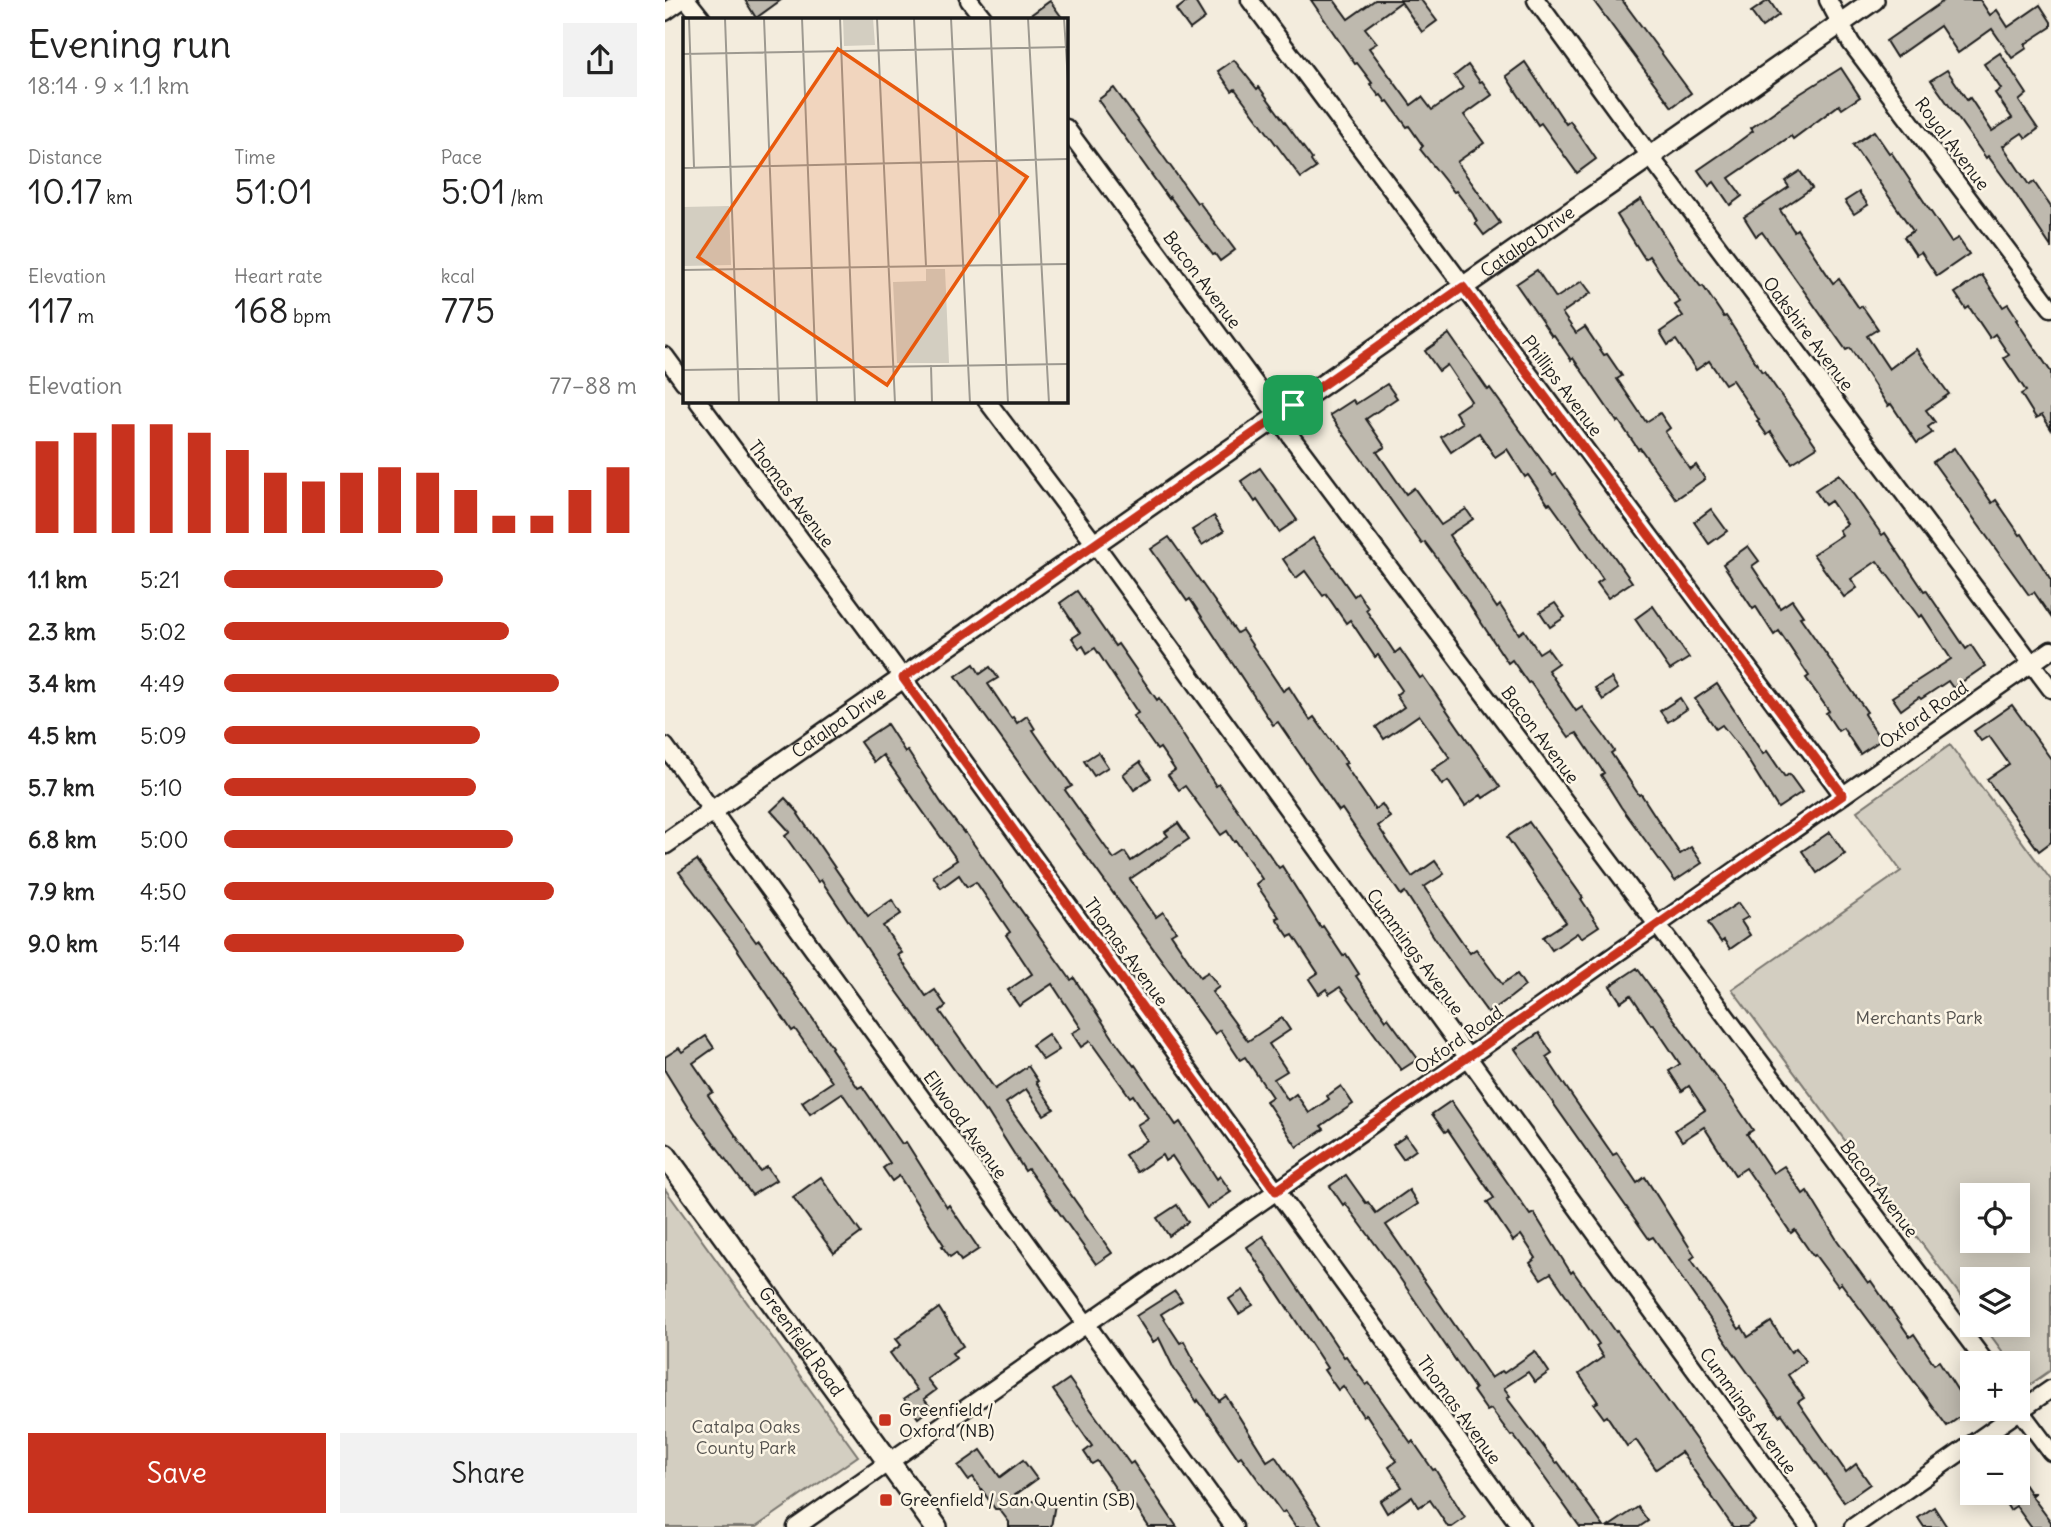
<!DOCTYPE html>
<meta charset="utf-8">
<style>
body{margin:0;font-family:Delius,sans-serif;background:#f2f2f2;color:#222;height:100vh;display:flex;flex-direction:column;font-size:26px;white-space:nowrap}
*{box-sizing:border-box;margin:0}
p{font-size:23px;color:#767676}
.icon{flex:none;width:38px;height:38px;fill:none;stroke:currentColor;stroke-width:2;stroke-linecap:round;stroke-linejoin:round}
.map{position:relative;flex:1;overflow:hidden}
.drawer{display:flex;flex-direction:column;background:#fff;width:665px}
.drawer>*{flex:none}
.fabs{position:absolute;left:1295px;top:1183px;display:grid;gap:14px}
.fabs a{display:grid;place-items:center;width:70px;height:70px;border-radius:0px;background:#fff;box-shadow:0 4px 18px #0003;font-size:35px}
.pin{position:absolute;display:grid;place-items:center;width:60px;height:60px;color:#fff;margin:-30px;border-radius:14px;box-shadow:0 4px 10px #0006}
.round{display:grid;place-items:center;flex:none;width:74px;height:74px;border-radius:0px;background:#f2f2f2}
.headline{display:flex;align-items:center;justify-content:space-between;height:119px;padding:0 28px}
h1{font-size:38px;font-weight:600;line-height:52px}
.metrics{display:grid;grid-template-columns:repeat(3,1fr);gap:10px;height:119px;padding:7px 28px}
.metrics div{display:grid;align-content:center}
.metrics b{font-size:35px;font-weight:600}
.metrics small{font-size:19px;font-weight:400}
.metrics p{font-size:19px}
.chart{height:196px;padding:14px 28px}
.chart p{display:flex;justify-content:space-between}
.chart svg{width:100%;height:126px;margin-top:7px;stroke:#c8321e;stroke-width:6}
.cta{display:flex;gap:14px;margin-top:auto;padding:14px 28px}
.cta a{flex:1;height:80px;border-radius:0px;background:#c8321e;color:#fff;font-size:28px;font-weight:600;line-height:80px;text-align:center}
.cta a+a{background:#f2f2f2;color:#222}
ul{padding:0 28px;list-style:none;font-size:23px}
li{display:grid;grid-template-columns:112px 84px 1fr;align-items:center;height:52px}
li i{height:18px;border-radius:9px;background:#c8321e}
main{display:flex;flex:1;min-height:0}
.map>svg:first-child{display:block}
.green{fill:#d3cec1;stroke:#78756e;stroke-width:2;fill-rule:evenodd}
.building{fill:#beb9ae;stroke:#1c1c1c;stroke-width:2}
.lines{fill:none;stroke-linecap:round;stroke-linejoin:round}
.minor-casing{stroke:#1c1c1c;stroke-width:21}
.tertiary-casing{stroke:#1c1c1c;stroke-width:24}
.secondary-casing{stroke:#1c1c1c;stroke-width:26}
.minor{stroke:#fcf5e5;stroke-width:16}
.tertiary{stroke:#fcf5e5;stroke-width:19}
.secondary{stroke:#fcf5e5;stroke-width:21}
.route-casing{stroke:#fff;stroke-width:14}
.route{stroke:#c8321e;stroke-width:9}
.poi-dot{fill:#c8321e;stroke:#fcf5e5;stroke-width:2.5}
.labels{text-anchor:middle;stroke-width:5;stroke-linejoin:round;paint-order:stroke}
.street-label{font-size:18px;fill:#1c1c1c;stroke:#fcf5e5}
.park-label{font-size:18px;fill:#53514e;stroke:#fcf5e5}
.poi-label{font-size:18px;fill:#1c1c1c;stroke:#fcf5e5;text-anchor:start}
.inset-road{fill:none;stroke:#9d9990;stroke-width:2}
.view{fill:#e8590c;fill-opacity:0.15;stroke:#e8590c;stroke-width:3.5}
.inset-edge{fill:none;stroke:#1c1c1c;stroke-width:3.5}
</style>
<main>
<section class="drawer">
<div class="headline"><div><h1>Evening run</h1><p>18:14 · 9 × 1.1 km</p></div><a class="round"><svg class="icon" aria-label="share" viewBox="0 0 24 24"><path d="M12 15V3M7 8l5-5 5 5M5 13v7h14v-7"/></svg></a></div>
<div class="metrics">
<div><p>Distance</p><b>10.17<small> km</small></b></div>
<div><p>Time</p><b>51:01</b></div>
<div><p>Pace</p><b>5:01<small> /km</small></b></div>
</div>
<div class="metrics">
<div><p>Elevation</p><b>117<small> m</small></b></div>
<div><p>Heart rate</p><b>168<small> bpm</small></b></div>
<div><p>kcal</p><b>775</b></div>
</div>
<div class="chart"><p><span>Elevation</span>77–88 m</p>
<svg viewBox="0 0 160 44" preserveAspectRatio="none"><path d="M5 44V12M15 44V9M25 44V6M35 44V6M45 44V9M55 44V15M65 44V23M75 44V26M85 44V23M95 44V21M105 44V23M115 44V29M125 44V38M135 44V38M145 44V29M155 44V21"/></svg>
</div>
<ul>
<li><b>1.1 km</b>5:21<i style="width:53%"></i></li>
<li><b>2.3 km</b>5:02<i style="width:69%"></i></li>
<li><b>3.4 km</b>4:49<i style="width:81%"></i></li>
<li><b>4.5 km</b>5:09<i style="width:62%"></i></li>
<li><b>5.7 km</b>5:10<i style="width:61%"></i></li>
<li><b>6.8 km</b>5:00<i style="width:70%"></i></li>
<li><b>7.9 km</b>4:50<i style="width:80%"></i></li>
<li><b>9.0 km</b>5:14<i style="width:58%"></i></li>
</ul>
<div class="cta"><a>Save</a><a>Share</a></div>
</section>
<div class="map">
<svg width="1386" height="1527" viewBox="0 0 1386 1527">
<rect width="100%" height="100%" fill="#f3ecdd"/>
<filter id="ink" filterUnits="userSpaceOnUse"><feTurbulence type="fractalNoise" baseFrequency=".0143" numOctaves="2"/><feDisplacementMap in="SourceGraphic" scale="14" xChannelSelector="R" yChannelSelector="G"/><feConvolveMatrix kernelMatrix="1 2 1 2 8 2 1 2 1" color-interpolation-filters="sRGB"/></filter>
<g filter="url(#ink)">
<g class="green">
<path d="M1285,745L1386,880V1370L1363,1386L1353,1372V1363H1346L1318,1325H1353V1279H1307V1311L1067,989L1236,871L1192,811ZM1353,1195V1241H1307V1195Z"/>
<polygon points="0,1189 193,1456 91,1527 0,1527"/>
</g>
<g class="building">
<polygon points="80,0 116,0 91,18"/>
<polygon points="524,0 529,0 540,18 525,29 511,10"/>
<polygon points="646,0 669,0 683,19 710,0 756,0 772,21 757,32 736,2 700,28 712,43 704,48 746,105 757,97 767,110 798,88 789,76 803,65 815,82 817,81 827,95 799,115 819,143 792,162 835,223 819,235 810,223 812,222 808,214 791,191 789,192 755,149 758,146 744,126 742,127 723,101 721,102 716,95 714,96 705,84 707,83 692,63 690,64"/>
<polygon points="928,0 957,0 1026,93 1007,107"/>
<polygon points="1104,0 1114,15 1097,27 1086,12"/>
<polygon points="1280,0 1315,0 1325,15 1332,10 1343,27 1375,5 1386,22 1386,27 1360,44 1362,48 1347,58 1327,29 1293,53 1275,26 1231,57 1221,41"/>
<polygon points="385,1 398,19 360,19"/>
<polygon points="1335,53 1362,94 1354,101 1373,129 1361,138 1357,133 1338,146 1364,185 1369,182 1386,207 1386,247 1345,186 1323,156 1321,158 1266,80 1282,70 1302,100 1305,98 1327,131 1347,118 1330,93 1336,89 1319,64"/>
<polygon points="569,60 592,89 594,87 647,159 646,161 651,168 636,178 570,89 567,91 553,71"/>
<polygon points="860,62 901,124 905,121 931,159 912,173 876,123 873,125 841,76"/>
<polygon points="1176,68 1195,97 1177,109 1174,105 1128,139 1126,136 1064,178 1077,196 1065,205 1049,182 1044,186 1033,170 1065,148 1088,131 1086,128 1133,95"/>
<polygon points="449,88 532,203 534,202 570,250 555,261 550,254 548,255 505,197 504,199 433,100"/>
<polygon points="1209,131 1224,153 1226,152 1286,242 1293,238 1304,254 1272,276 1256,252 1251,255 1239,237 1248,231 1188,145"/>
<polygon points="1135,171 1147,188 1115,210 1129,231 1132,229 1168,283 1174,279 1194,308 1197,306 1213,329 1202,336 1224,369 1251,349 1284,394 1261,410 1270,422 1263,427 1267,433 1252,443 1226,404 1223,406 1185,348 1181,350 1097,232 1091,236 1079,217 1124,187 1120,181"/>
<polygon points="1194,192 1203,205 1189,214 1180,201"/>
<polygon points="976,199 1013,257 1036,287 1038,286 1059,317 1061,316 1097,372 1099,371 1152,447 1127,463 1106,432 1102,435 1092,421 1094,420 1067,380 1060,384 1044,361 1031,370 1011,340 1003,345 995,332 1018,316 1010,305 1015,302 984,256 980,259 952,215"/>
<polygon points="872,270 891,298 917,281 926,293 897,313 911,333 920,327 939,355 942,354 957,376 952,379 981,422 995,413 1005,428 1000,432 1025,469 1031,465 1040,479 1011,499 975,448 973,449 954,421 952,422 908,358 906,360 889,335 887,336 851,284"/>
<polygon points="1317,275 1338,307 1343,304 1353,319 1351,320 1386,372 1386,429 1377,415 1371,418 1356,394 1361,391 1339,358 1344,355 1330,334 1325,338 1304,307 1301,309 1290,293"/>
<polygon points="784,334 823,390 825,388 888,476 891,474 967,582 943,598 932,583 938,579 906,532 885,503 883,504 863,475 860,477 842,449 830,457 814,433 786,452 776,437 797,423 790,412 806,401 782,365 774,371 760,351"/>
<polygon points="722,384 732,398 701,419 720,447 712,452 741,494 749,488 776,525 801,509 808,519 784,535 803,565 832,608 835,605 854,634 859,630 874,653 882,648 893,663 883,670 911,711 917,707 939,736 949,751 946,753 974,795 976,794 1015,854 1026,847 1037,863 1010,881 956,807 936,775 939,773 912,733 904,737 865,682 863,683 847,660 843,663 786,577 760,542 757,544 665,415 688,400 691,404"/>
<polygon points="1289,448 1327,503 1331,500 1355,535 1357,534 1386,580 1386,617 1369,592 1364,595 1268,462"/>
<polygon points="595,468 632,520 614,532 592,500 590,502 576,481"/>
<polygon points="1174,474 1217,535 1220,533 1259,591 1261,590 1301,649 1306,645 1320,666 1288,688 1283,681 1256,699 1254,697 1236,710 1227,697 1286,659 1257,615 1254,617 1212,561 1186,579 1192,588 1179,597 1148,554 1177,535 1174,530 1182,524 1166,501 1160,505 1150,490"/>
<polygon points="1046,509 1062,531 1044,544 1029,522"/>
<polygon points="549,516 559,531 537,545 527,530"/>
<polygon points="504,537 572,633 577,630 618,691 624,687 645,720 649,717 682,763 679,764 710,809 717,804 725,817 713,826 747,877 770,861 779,874 759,887 805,953 811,949 837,984 852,974 860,986 846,997 823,1013 780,954 740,892 736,895 677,809 674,811 613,722 608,725 525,599 522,601 486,549"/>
<polygon points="648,538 689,596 693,593 703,608 701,610 730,653 735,649 755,678 758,676 835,787 818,798 816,795 800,806 783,781 777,785 767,770 785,758 754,715 719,739 711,727 739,707 731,695 737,690 713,655 710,657 685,620 681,623 661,594 658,596 640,571 631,578 618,559"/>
<polygon points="1083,546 1094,561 1087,566 1115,608 1127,600 1138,616 1135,617 1202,712 1199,714 1216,740 1195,754 1178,728 1173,731 1161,713 1164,711 1141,678 1144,676 1114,631 1109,635 1091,607 1088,609 1058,564"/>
<polygon points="412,591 450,646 453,644 492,700 494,698 551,786 554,784 614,868 617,866 656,928 658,926 678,956 681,954 694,974 691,976 721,1020 723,1018 753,1059 736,1070 675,987 664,994 661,989 654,994 644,979 653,973 628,935 624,937 611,918 614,917 591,884 597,879 571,841 569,842 562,831 556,835 520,786 514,790 503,775 510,770 495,748 492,750 468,716 473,713 430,648 422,653 418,646 414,648 407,638 415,633 395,603"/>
<polygon points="890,603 900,617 885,627 875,612"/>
<polygon points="988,606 1024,658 1005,670 970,619"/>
<polygon points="309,664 315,674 325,667 333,678 323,684 346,718 348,717 352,723 362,716 370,729 368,730 407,786 400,790 449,859 460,852 466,861 503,836 500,832 513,823 524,839 465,879 491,917 498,912 511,931 506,934 535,977 543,972 554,987 547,992 583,1041 617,1018 625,1030 604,1044 622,1071 609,1079 623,1100 631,1094 644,1113 664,1099 662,1096 676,1086 688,1104 656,1126 659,1129 632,1147 601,1101 607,1097 580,1057 575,1060 555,1030 550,1034 291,676"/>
<polygon points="946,678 953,689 938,700 930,688"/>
<polygon points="1052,684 1098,754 1102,751 1120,777 1124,774 1137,792 1113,808 1076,749 1057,725 1051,729 1030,699"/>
<polygon points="1015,698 1022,709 1003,722 995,711"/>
<polygon points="1347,705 1386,759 1386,842 1374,851 1322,779 1344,764 1324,736 1316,741 1309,731"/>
<polygon points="222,724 240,752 242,750 279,807 299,833 300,832 406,980 409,978 448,1038 469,1066 470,1065 511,1125 515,1122 552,1179 555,1176 566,1192 542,1208 507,1156 500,1161 497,1155 472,1172 460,1155 482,1140 472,1125 483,1118 468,1095 465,1097 425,1041 416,1047 407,1033 416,1028 387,984 354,1006 343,990 367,974 341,935 345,932 311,882 302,887 294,875 276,888 268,876 292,860 218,755 209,762 195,742"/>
<polygon points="433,752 443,767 429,776 419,761"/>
<polygon points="475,762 486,778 469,790 458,774"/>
<polygon points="120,798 134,813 133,814 203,916 227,900 236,914 218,926 237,953 233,955 261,996 270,990 281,1006 275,1011 330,1089 363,1066 373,1081 371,1082 389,1109 379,1115 361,1089 341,1103 447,1253 431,1264 363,1169 360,1171 322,1111 320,1112 215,968 156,880 153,882 120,836 125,832 106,811"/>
<polygon points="864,822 918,898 916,899 934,926 916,938 912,933 887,950 878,937 901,922 842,837"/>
<polygon points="1165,832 1180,854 1152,873 1137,851"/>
<polygon points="32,860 91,942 94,940 167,1047 166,1048 193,1088 197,1086 237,1144 241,1142 282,1207 284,1205 314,1249 296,1261 291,1253 285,1257 277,1246 279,1245 234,1176 227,1181 218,1168 225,1163 177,1093 145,1114 137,1102 167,1082 130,1029 127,1031 68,943 14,872"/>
<polygon points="1073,903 1083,917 1076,921 1085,935 1065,949 1059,940 1056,942 1043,923"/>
<polygon points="972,968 1067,1099 1088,1130 1082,1134 1108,1173 1119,1166 1138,1194 1142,1191 1172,1240 1203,1283 1206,1281 1245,1337 1249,1334 1269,1364 1274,1361 1305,1410 1282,1426 1176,1283 1173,1286 1150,1255 1148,1256 1130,1230 1126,1233 1081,1168 1070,1175 1039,1127 1017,1141 1010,1130 1040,1110 1024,1086 1017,1091 1004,1071 1015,1064 988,1024 986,1025 966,995 956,1002 945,986"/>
<polygon points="874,1033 887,1053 881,1057 907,1096 948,1155 952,1153 972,1183 980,1177 1030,1256 1026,1259 1074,1329 1077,1327 1083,1337 1106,1322 1126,1352 1131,1348 1141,1361 1123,1375 1139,1398 1133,1402 1181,1472 1191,1464 1205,1484 1179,1502 1117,1414 1114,1416 1073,1359 988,1237 984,1239 850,1049"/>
<polygon points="383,1034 394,1050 378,1060 367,1045"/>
<polygon points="41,1036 49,1048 28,1063 48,1092 43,1095 95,1171 102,1167 111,1180 87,1195 23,1108 0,1071 0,1057 14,1048 17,1052"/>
<polygon points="786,1101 865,1215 869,1213 906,1273 908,1271 951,1332 952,1331 1090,1521 1081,1527 1068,1527 1016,1452 991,1469 971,1440 962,1446 942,1416 939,1418 929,1404 933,1402 914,1374 938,1357 931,1346 934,1344 886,1273 876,1279 865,1263 871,1258 856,1235 848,1241 822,1202 829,1198 783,1130 780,1132 767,1114"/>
<polygon points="741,1136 751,1150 738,1159 728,1145"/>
<polygon points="681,1175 701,1203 703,1202 711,1213 744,1190 753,1204 721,1225 826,1378 837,1371 839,1373 870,1351 884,1372 870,1382 863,1372 839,1388 845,1396 842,1398 891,1463 893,1462 939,1527 915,1527 869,1463 848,1435 846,1436 826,1409 822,1411 808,1391 810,1389 730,1271 680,1203 678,1205 665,1186"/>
<polygon points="156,1177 196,1233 169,1253 128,1197"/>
<polygon points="512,1205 523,1222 504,1236 492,1218"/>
<polygon points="598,1236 679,1357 681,1356 701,1385 704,1383 746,1443 748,1441 768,1470 770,1469 800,1518 787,1527 783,1527 765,1500 754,1507 747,1496 722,1513 715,1501 737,1487 724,1467 732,1461 701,1414 698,1416 678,1386 673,1390 659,1370 662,1368 582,1247"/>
<polygon points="578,1290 588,1305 574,1314 564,1299"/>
<polygon points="510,1291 517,1301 496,1314 515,1343 519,1341 529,1360 527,1361 554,1401 561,1396 602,1461 610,1456 658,1527 631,1527 620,1511 617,1513 576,1456 573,1458 533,1400 532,1402 509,1369 494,1338 488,1342 471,1316"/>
<polygon points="274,1308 298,1346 287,1353 291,1358 262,1379 271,1390 259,1399 266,1408 253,1418 239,1399 252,1390 225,1353 236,1345 231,1339"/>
<polygon points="404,1379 465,1464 468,1462 512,1527 484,1527 462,1494 457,1498 432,1461 427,1464 419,1452 427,1446 388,1390"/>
<polygon points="316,1450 335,1477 358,1460 372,1479 346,1498 390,1504 386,1527 344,1527 344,1522 334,1509 330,1509 308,1477 303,1480 293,1466"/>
<polygon points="1353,1475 1365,1493 1370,1493 1366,1495 1386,1522 1386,1527 1366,1527 1351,1506 1345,1510 1334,1493 1353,1493"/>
<polygon points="973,1507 983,1521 974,1527 943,1527"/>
<polygon points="1269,1507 1282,1527 1259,1527 1253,1518"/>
</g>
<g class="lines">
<g class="minor-casing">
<g id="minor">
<polyline points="22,0 37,19"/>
<polyline points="304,0 319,19"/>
<polyline points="585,0 1178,795"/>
<polyline points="871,0 985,156 1386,689"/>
<polyline points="1163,0 1186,43 1386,308"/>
<polyline points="0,12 17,0"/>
<polyline points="401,128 599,396 627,438 1321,1363"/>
<polyline points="0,356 19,382"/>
<polyline points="33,401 222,656 856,1527"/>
<polyline points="322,401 430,544 1144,1527"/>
<polyline points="0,746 569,1527"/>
<polyline points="1353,1408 1386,1452"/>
<polyline points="131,1527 1386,650"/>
<polyline points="1188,1527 1386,1389"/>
</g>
</g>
<g class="tertiary-casing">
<g id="tertiary">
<path id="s1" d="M0,844L1209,0"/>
</g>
</g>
<g class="secondary-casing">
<g id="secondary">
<path id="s2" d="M0,1155L271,1527"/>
</g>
</g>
<use href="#minor" class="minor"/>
<use href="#tertiary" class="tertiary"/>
<use href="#secondary" class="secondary"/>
</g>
</g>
<g class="lines" filter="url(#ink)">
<g class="route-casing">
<polygon id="route" points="798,287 1178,795 611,1191 238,678"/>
</g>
<use href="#route" class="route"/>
</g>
<g class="poi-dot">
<rect x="213" y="1413" width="14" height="14" rx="3.5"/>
<rect x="214" y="1493" width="14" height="14" rx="3.5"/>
</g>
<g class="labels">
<g class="street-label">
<text transform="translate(1287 144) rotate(53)" y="6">Royal Avenue</text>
<text dy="6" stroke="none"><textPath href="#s1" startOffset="1052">Catalpa Drive</textPath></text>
<text transform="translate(537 280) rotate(53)" y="6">Bacon Avenue</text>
<text transform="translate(1143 334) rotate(53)" y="6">Oakshire Avenue</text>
<text transform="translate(897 386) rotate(53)" y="6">Phillips Avenue</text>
<text transform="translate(126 494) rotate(53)" y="6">Thomas Avenue</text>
<text transform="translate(1259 715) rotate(-35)" y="6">Oxford Road</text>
<text dy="6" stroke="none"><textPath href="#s1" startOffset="212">Catalpa Drive</textPath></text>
<text transform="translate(875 735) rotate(53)" y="6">Bacon Avenue</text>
<text transform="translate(461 952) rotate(54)" y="6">Thomas Avenue</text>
<text transform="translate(750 952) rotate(54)" y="6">Cummings Avenue</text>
<text transform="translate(794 1040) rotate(-35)" y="6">Oxford Road</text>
<text transform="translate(300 1125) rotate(54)" y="6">Ellwood Avenue</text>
<text transform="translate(1214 1189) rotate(53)" y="6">Bacon Avenue</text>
<text dy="6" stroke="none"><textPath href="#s2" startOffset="231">Greenfield Road</textPath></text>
<text transform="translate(794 1410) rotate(54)" y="6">Thomas Avenue</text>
<text transform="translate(1083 1411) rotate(54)" y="6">Cummings Avenue</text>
</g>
<g class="park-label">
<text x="1254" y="1024">Merchants Park</text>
<text x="81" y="1433">Catalpa Oaks<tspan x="81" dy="21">County Park</tspan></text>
</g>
<g class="poi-label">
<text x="234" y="1416">Greenfield /<tspan x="234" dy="21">Oxford (NB)</tspan></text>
<text x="235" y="1506">Greenfield / San Quentin (SB)</text>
</g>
</g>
<g transform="translate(18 18)">
<rect width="385" height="385" fill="#f3ecdd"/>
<path d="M160,0H190L192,27L161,28ZM46,188L48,247L0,248V189ZM243,251H262L266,345H214L210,264L243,263Z" fill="#d3cec1"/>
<path class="inset-road" d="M6,0L11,149M42,0L56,385M81,0L96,385M119,0L134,385M157,0L172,385M194,0L212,385M231,0L243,248M268,0L287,385M307,0L325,385M345,0L366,385M381,0L385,63M0,36L385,29M0,150L385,141M0,252L385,246M248,347L249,385M0,352L385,346"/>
<path class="view" d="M155,31L344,159L204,367L15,239Z"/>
<rect width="385" height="385" class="inset-edge"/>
</g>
</svg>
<div class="fabs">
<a><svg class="icon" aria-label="locate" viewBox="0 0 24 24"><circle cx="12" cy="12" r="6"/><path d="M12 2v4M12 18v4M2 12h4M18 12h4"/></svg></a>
<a><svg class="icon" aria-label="layers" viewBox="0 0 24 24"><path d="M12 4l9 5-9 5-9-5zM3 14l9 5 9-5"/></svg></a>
<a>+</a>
<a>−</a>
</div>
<div class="pin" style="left:628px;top:405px;background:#1e9e55"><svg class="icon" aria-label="arrive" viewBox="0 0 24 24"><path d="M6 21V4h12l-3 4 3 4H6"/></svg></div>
</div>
</main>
